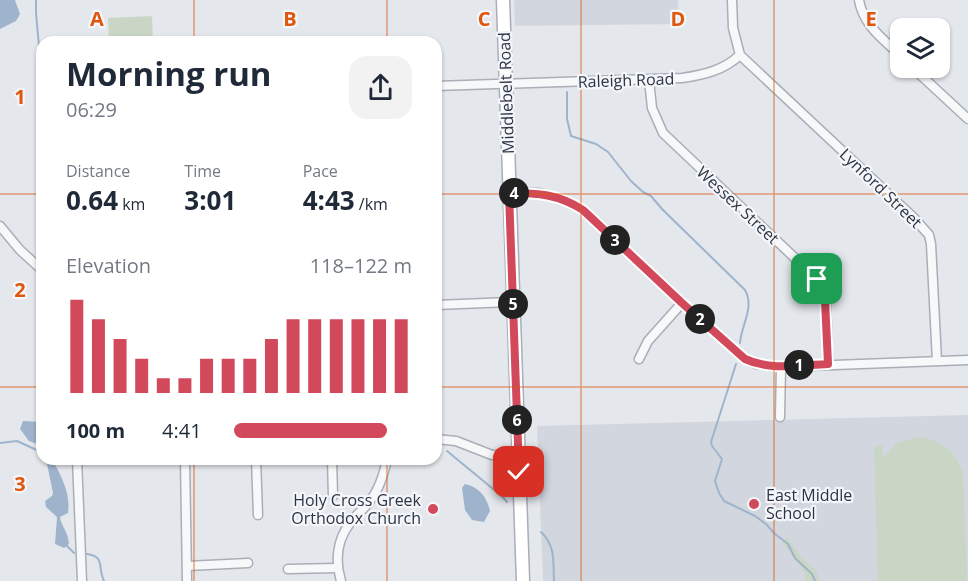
<!DOCTYPE html>
<meta charset="utf-8">
<style>
body{margin:0;font-family:"Open Sans",sans-serif;background:#f2f2f3;color:#1f2937;height:100vh;display:flex;flex-direction:column;font-size:22px;white-space:nowrap}
*{box-sizing:border-box;margin:0}
p{font-size:20px;color:#747a83}
.icon{flex:none;width:33px;height:33px;fill:none;stroke:currentColor;stroke-width:2;stroke-linecap:round;stroke-linejoin:round}
.map{position:relative;flex:1;overflow:hidden}
.side{position:absolute;left:36px;top:36px;width:406px;height:429px;display:flex;flex-direction:column;background:#fff;border-radius:18px;box-shadow:0 2px 4px #0004}
.side>*{flex:none}
.tools{position:absolute;left:890px;top:18px;display:grid;gap:12px}
.tools a{display:grid;place-items:center;width:60px;height:60px;border-radius:12px;background:#fff;box-shadow:0 2px 4px #0004;font-size:30px}
.pin{position:absolute;display:grid;place-items:center;width:51px;height:51px;color:#fff;margin:-26px;border-radius:12px;box-shadow:0 3px 9px #0006}
.km{position:absolute;width:30px;height:30px;margin:-15px;border-radius:50%;background:#222;color:#fff;font-size:16px;line-height:30px;text-align:center}
.round{display:grid;place-items:center;flex:none;width:63px;height:63px;border-radius:18px;background:#f2f2f3}
.summary{display:flex;align-items:center;justify-content:space-between;height:102px;padding:0 30px}
h1{font-size:33px;font-weight:700;line-height:45px}
.figures{display:grid;grid-template-columns:repeat(3,1fr);gap:9px;height:102px;padding:6px 30px}
.figures div{display:grid;align-content:center}
.figures b{font-size:26px;font-weight:700}
.figures small{font-size:16px;font-weight:400}
.figures p{font-size:16px}
.chart{height:168px;padding:12px 30px}
.chart p{display:flex;justify-content:space-between}
.chart svg{width:100%;height:108px;margin-top:6px;stroke:#d1495b;stroke-width:6}
ul{padding:0 30px;list-style:none;font-size:20px}
li{display:grid;grid-template-columns:96px 72px 1fr;align-items:center;height:45px}
li i{height:15px;border-radius:8px;background:#d1495b}
.map>svg:first-child{display:block}
.built{fill:#d2d6de}
.green{fill:#c9d6c5}
.water{fill:#9fb4cc}
.lines{fill:none;stroke-linecap:round;stroke-linejoin:round}
.stream{stroke:#9fb4cc;stroke-width:2}
.street-casing{stroke:#a9aeb7;stroke-width:11}
.secondary-casing{stroke:#a9aeb7;stroke-width:15}
.street{stroke:#f7f8fa;stroke-width:8}
.secondary{stroke:#fff;stroke-width:12}
.route-casing{stroke:#fff;stroke-width:12}
.route{stroke:#d1495b;stroke-width:8}
.grid{fill:none;stroke:#df570f;stroke-width:1.5;stroke-opacity:0.55}
.poi-dot{fill:#d1495b;stroke:#f4f6f9;stroke-width:2}
.labels{text-anchor:middle;stroke-width:4.5;stroke-linejoin:round;paint-order:stroke}
.street-label{font-size:16px;fill:#2b3445;stroke:#f4f6f9}
.poi-label{font-size:16px;fill:#2b3445;stroke:#f4f6f9;text-anchor:start}
.grid-label{font-size:20px;text-anchor:middle;font-weight:bold;fill:#df570f;stroke:#f4f6f9;stroke-width:4.5;stroke-linejoin:round;paint-order:stroke}
</style>
<div class="map">
<svg width="968" height="581" viewBox="0 0 968 581">
<rect width="100%" height="100%" fill="#e4e7ec"/>
<g class="built">
<polygon points="514,0 678,0 679,24 515,26"/>
<polygon points="968,415 968,581 543,581 537,426"/>
</g>
<g class="green">
<polygon points="152,16 153,42 109,42 108,18"/>
<path d="M919,437C941,440 955,451 963,472L967,581H878L874,446H882L883,458L897,443Z"/>
<polygon points="787,537 802,558 816,570 819,581 805,581 805,573 782,542"/>
</g>
<g class="water">
<polygon points="0,0 15,0 20,14 16,21 0,29"/>
<polygon points="23,421 42,422 42,446 29,441 20,429"/>
<path d="M46,459H52C61,475 71,494 68,513L60,517C61,526 68,531 69,544L64,548L55,544L57,517L46,507L45,501L52,496L53,493Z"/>
<path d="M465,484C479,487 487,497 490,511L484,522L472,520L465,510L462,488Z"/>
</g>
<g class="lines">
<g class="stream">
<polyline points="36,0 36,13 42,80"/>
<path d="M567,92V119L571,136L596,144L608,152L631,181L643,192L651,196L662,209L745,290C755,308 741,325 740,343"/>
<polyline points="736,364 711,442 712,446 722,459 715,481 719,493 724,501 755,516 766,524 775,534 788,544 795,558 812,574 815,581"/>
<polyline points="0,443 17,441 41,452"/>
<polyline points="447,451 498,493"/>
<polyline points="500,494 507,502"/>
<path d="M541,532C556,546 553,563 554,581"/>
<polyline points="66,545 74,553"/>
<path d="M87,554C106,557 97,567 104,581"/>
</g>
<g class="street-casing">
<g id="street">
<polyline points="732,0 733,28 740,55 914,218 929,235 931,244 937,361"/>
<path d="M859,0C863,25 883,39 900,55"/>
<polyline points="913,68 968,119"/>
<polyline points="649,80 652,108 663,133 817,279 826,300 828,364"/>
<path d="M436,86L682,78C704,75 724,70 740,55"/>
<polyline points="509,193 539,193 563,199 583,210 682,303 745,359 756,364 781,367 968,360"/>
<polyline points="0,226 20,250 42,270"/>
<polyline points="436,305 513,302"/>
<polyline points="639,359 648,341 682,303"/>
<polyline points="780,417 781,367"/>
<polyline points="436,439 456,441 492,455 518,454"/>
<polyline points="77,459 82,581"/>
<polyline points="185,459 187,581"/>
<polyline points="256,459 258,515"/>
<polyline points="332,459 333,496"/>
<polyline points="187,566 248,563"/>
<polyline points="288,569 337,568"/>
<path d="M341,581C335,561 337,540 350,523C355,515 364,510 369,502C379,490 384,474 387,459"/>
</g>
</g>
<g class="secondary-casing">
<polyline id="secondary" points="503,0 523,581"/>
</g>
<use href="#street" class="street"/>
<use href="#secondary" class="secondary"/>
</g>
<g class="lines">
<g class="route-casing">
<path id="route" d="M519,472L509,193C538,193 558,194 583,210L682,303L745,359C771,371 800,365 828,364L825,300L817,279"/>
</g>
<use href="#route" class="route"/>
</g>
<path class="grid" d="M194,0V42M387,0V42M581,0V581M774,0V581M0,194H42M436,194H968M0,387H42M436,387H968M194,459V581M387,459V581"/>
<g class="poi-dot">
<circle cx="754" cy="504" r="6"/>
<circle cx="433" cy="509" r="6"/>
</g>
<g class="labels">
<g class="street-label">
<text transform="translate(626 80) rotate(-2)" y="6">Raleigh Road</text>
<text transform="translate(506 93) rotate(-92)" y="6">Middlebelt Road</text>
<text transform="translate(881 188) rotate(44)" y="6">Lynford Street</text>
<text transform="translate(738 205) rotate(43)" y="6">Wessex Street</text>
</g>
<g class="poi-label">
<text x="766" y="501">East Middle<tspan x="766" dy="18">School</tspan></text>
<text x="421" y="506" text-anchor="end">Holy Cross Greek<tspan x="421" dy="18">Orthodox Church</tspan></text>
</g>
</g>
<g class="grid-label">
<text x="97" y="26">A</text>
<text x="290" y="26">B</text>
<text x="484" y="26">C</text>
<text x="678" y="26">D</text>
<text x="871" y="26">E</text>
<text x="20" y="104">1</text>
<text x="20" y="297">2</text>
<text x="20" y="491">3</text>
</g>
</svg>
<div class="tools">
<a><svg class="icon" aria-label="layers" viewBox="0 0 24 24"><path d="M12 4l9 5-9 5-9-5zM3 14l9 5 9-5"/></svg></a>
</div>
<div class="pin" style="left:817px;top:279px;background:#1e9e55"><svg class="icon" aria-label="arrive" viewBox="0 0 24 24"><path d="M6 21V4h12l-3 4 3 4H6"/></svg></div>
<div class="pin" style="left:519px;top:472px;background:#d93025"><svg class="icon" aria-label="check" viewBox="0 0 24 24"><path d="M5 12l5 5 9-10"/></svg></div>
<b class="km" style="left:799px;top:365px">1</b>
<b class="km" style="left:700px;top:319px">2</b>
<b class="km" style="left:615px;top:240px">3</b>
<b class="km" style="left:514px;top:193px">4</b>
<b class="km" style="left:513px;top:304px">5</b>
<b class="km" style="left:517px;top:420px">6</b>
<section class="side">
<div class="summary"><div><h1>Morning run</h1><p>06:29</p></div><a class="round"><svg class="icon" aria-label="share" viewBox="0 0 24 24"><path d="M12 15V3M7 8l5-5 5 5M5 13v7h14v-7"/></svg></a></div>
<div class="figures">
<div><p>Distance</p><b>0.64<small> km</small></b></div>
<div><p>Time</p><b>3:01</b></div>
<div><p>Pace</p><b>4:43<small> /km</small></b></div>
</div>
<div class="chart"><p><span>Elevation</span>118–122 m</p>
<svg viewBox="0 0 160 44" preserveAspectRatio="none"><path d="M5 44V6M15 44V14M25 44V22M35 44V30M45 44V38M55 44V38M65 44V30M75 44V30M85 44V30M95 44V22M105 44V14M115 44V14M125 44V14M135 44V14M145 44V14M155 44V14"/></svg>
</div>
<ul>
<li><b>100 m</b>4:41<i style="width:86%"></i></li>
</ul>
</section>
</div>
